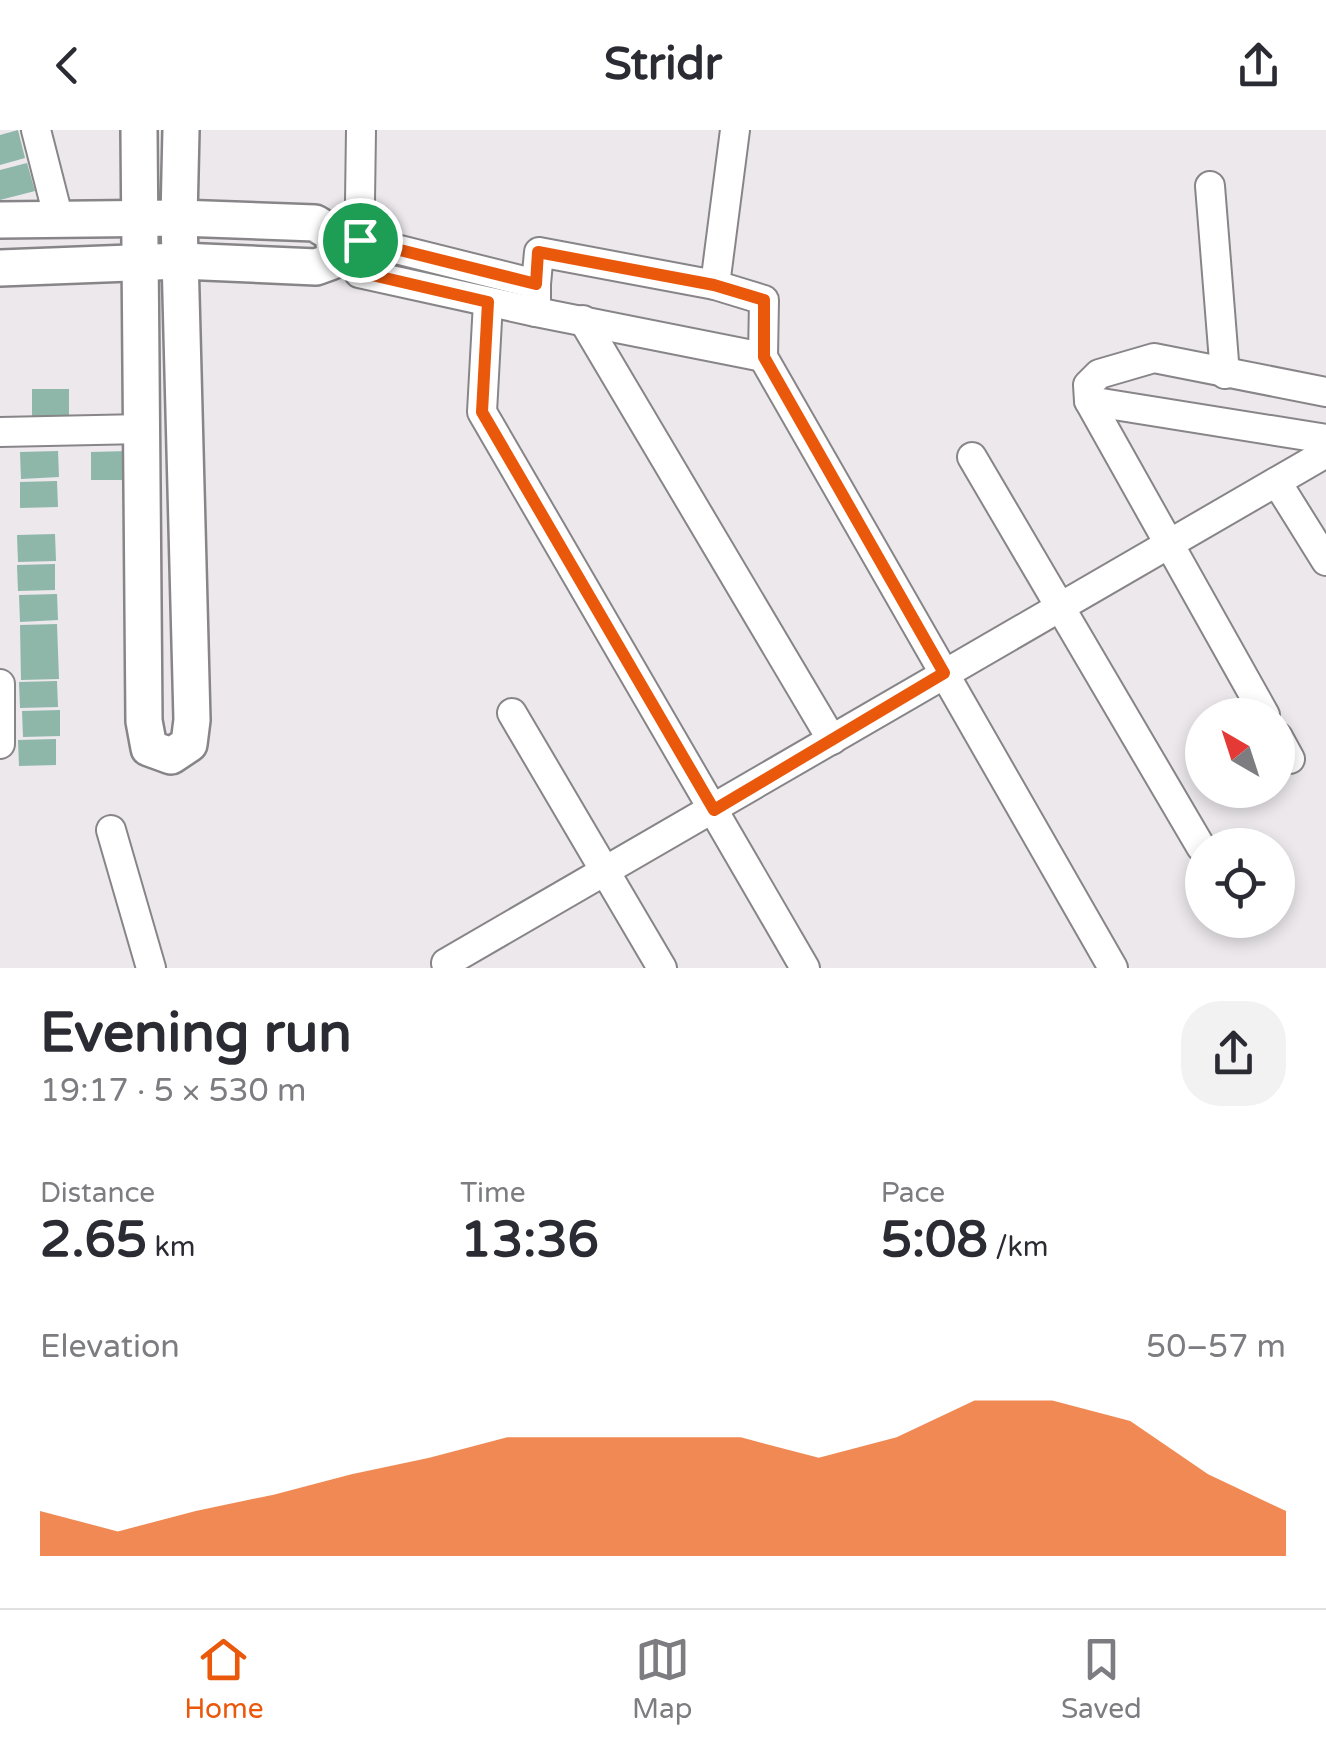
<!DOCTYPE html>
<meta charset="utf-8">
<style>
body{margin:0;font-family:"Varela Round",sans-serif;background:#f2f2f3;color:#2b2b33;height:100vh;display:flex;flex-direction:column;font-size:38px;white-space:nowrap}
*{box-sizing:border-box;margin:0}
p{font-size:32px;color:#7c7c81}
.icon{flex:none;width:55px;height:55px;fill:none;stroke:currentColor;stroke-width:2;stroke-linecap:round;stroke-linejoin:round}
.map{position:relative;height:838px;overflow:hidden}
.side{display:flex;flex-direction:column;background:#fff;flex:1}
.side>*{flex:none}
.needle{width:65px;rotate:321deg}
.buttons{position:absolute;left:1185px;top:568px;display:grid;gap:20px}
.buttons a{display:grid;place-items:center;width:110px;height:110px;border-radius:50%;background:#fff;box-shadow:0 5px 15px #0003;font-size:50px}
.pin{position:absolute;display:grid;place-items:center;width:85px;height:85px;color:#fff;margin:-42px;border:5px solid #fff;border-radius:50%;box-shadow:0 2px 10px #0007}
.round{display:grid;place-items:center;flex:none;width:105px;height:105px;border-radius:40px;background:#f2f2f3}
.headline{display:flex;align-items:center;justify-content:space-between;height:170px;padding:0 40px}
h1{font-size:55px;font-weight:700;line-height:75px}
.figures{display:grid;grid-template-columns:repeat(3,1fr);gap:15px;height:170px;padding:10px 40px}
.figures div{display:grid;align-content:center}
.figures b{font-size:50px;font-weight:700}
.figures small{font-size:28px;font-weight:400}
.figures p{font-size:28px}
.chart{height:280px;padding:20px 40px}
.chart p{display:flex;justify-content:space-between}
.chart svg{width:100%;height:180px;margin-top:10px;fill:#ea580c;opacity:.7}
header{display:flex;justify-content:space-between;align-items:center;height:130px;padding:0 40px;background:#fff;font-size:45px;font-weight:700}
.dock{display:flex;justify-content:space-around;align-items:center;height:140px;border-top:2px solid #e1e1e2;background:#fff;font-size:28px;color:#7c7c81}
.dock a{display:grid;justify-items:center;gap:5px}
.dock .current{color:#ea580c}
.map>svg:first-child{display:block}
.building{fill:#8eb7a9}
.lines{fill:none;stroke-linecap:round;stroke-linejoin:round}
.minor-casing{stroke:#888588;stroke-width:32}
.tertiary-casing{stroke:#888588;stroke-width:40}
.minor{stroke:#fff;stroke-width:28}
.tertiary{stroke:#fff;stroke-width:35}
.route-casing{stroke:#fff;stroke-width:20}
.route{stroke:#ea580c;stroke-width:12}
</style>
<header><svg class="icon" aria-label="back" viewBox="0 0 24 24"><path d="M15 5l-7 7 7 7"/></svg>Stridr<svg class="icon" aria-label="share" viewBox="0 0 24 24"><path d="M12 15V3M7 8l5-5 5 5M5 13v7h14v-7"/></svg></header>
<div class="map">
<svg width="1326" height="838" viewBox="0 0 1326 838">
<rect width="100%" height="100%" fill="#ece8ec"/>
<g class="building">
<polygon points="18,0 25,28 0,35 0,5"/>
<polygon points="27,33 35,61 0,70 0,40"/>
<rect x="32" y="259" width="37" height="28"/>
<polygon points="58,321 59,347 21,349 20,322"/>
<polygon points="128,321 128,350 91,350 91,322"/>
<polygon points="57,351 58,377 20,378 20,352"/>
<polygon points="55,404 56,431 18,432 17,405"/>
<polygon points="55,434 55,460 18,461 17,435"/>
<polygon points="57,464 58,490 20,492 19,465"/>
<polygon points="57,494 59,549 21,550 20,495"/>
<polygon points="57,551 58,577 20,578 19,552"/>
<polygon points="60,580 60,606 23,607 22,581"/>
<polygon points="56,609 56,635 19,636 18,610"/>
</g>
<g class="lines">
<g class="minor-casing">
<g id="minor">
<polyline points="36,0 59,90"/>
<polyline points="361,0 359,143 536,182 536,154"/>
<polyline points="1210,56 1225,244"/>
<polyline points="360,110 536,154 539,122 715,155 764,170 763,227 1113,838"/>
<polyline points="715,155 735,0"/>
<polyline points="488,172 482,282 805,838"/>
<polyline points="536,182 763,227"/>
<polyline points="583,190 832,610"/>
<polyline points="1089,271 1326,309"/>
<polyline points="0,302 143,299"/>
<polyline points="972,327 1201,717"/>
<polyline points="1278,354 1326,431"/>
<polyline points="0,554 0,614"/>
<polyline points="512,583 662,838"/>
<polyline points="1265,585 1089,271 1088,255 1099,244 1154,228 1326,262"/>
<polyline points="1278,607 1290,629"/>
<polyline points="111,700 151,838"/>
<polyline points="446,833 1326,323"/>
</g>
</g>
<g class="tertiary-casing">
<g id="tertiary">
<polyline points="139,0 144,591 149,618 171,626 189,614 192,590 179,88 181,0"/>
<polyline points="0,90 179,88 315,93 333,104 335,123 330,132 316,137 181,131 0,138"/>
</g>
</g>
<use href="#minor" class="minor"/>
<use href="#tertiary" class="tertiary"/>
</g>
<g class="lines">
<g class="route-casing">
<polygon id="route" points="360,110 536,154 538,122 714,155 764,170 764,227 944,543 714,680 482,282 488,172 359,142"/>
</g>
<use href="#route" class="route"/>
</g>
</svg>
<div class="buttons">
<a><svg class="needle" viewBox="-14 -14 28 28"><path d="M0-13l5 13h-10z" fill="#e53935"/><path d="M0 13l5-13h-10z" fill="#7c7c81"/></svg></a>
<a><svg class="icon" aria-label="locate" viewBox="0 0 24 24"><circle cx="12" cy="12" r="6"/><path d="M12 2v4M12 18v4M2 12h4M18 12h4"/></svg></a>
</div>
<div class="pin" style="left:360px;top:110px;background:#1e9e55"><svg class="icon" aria-label="arrive" viewBox="0 0 24 24"><path d="M6 21V4h12l-3 4 3 4H6"/></svg></div>
</div>
<section class="side">
<div class="headline"><div><h1>Evening run</h1><p>19:17 · 5 × 530 m</p></div><a class="round"><svg class="icon" aria-label="share" viewBox="0 0 24 24"><path d="M12 15V3M7 8l5-5 5 5M5 13v7h14v-7"/></svg></a></div>
<div class="figures">
<div><p>Distance</p><b>2.65<small> km</small></b></div>
<div><p>Time</p><b>13:36</b></div>
<div><p>Pace</p><b>5:08<small> /km</small></b></div>
</div>
<div class="chart"><p><span>Elevation</span>50–57 m</p>
<svg viewBox="0 0 160 44" preserveAspectRatio="none"><path d="M0 44V33L10 38L20 33L30 29L40 24L50 20L60 15L70 15L80 15L90 15L100 20L110 15L120 6L130 6L140 11L150 24L160 33V44z"/></svg>
</div>
</section>
<nav class="dock">
<a class="current"><svg class="icon" aria-label="home" viewBox="0 0 24 24"><path d="M3 11l9-7 9 7M6 9v11h12V9"/></svg>Home</a>
<a><svg class="icon" aria-label="map" viewBox="0 0 24 24"><path d="M3 6l6-2 6 2 6-2v14l-6 2-6-2-6 2zM9 4v14M15 6v14"/></svg>Map</a>
<a><svg class="icon" aria-label="saved" viewBox="0 0 24 24"><path d="M7 4h10v16l-5-4-5 4z"/></svg>Saved</a>
</nav>
